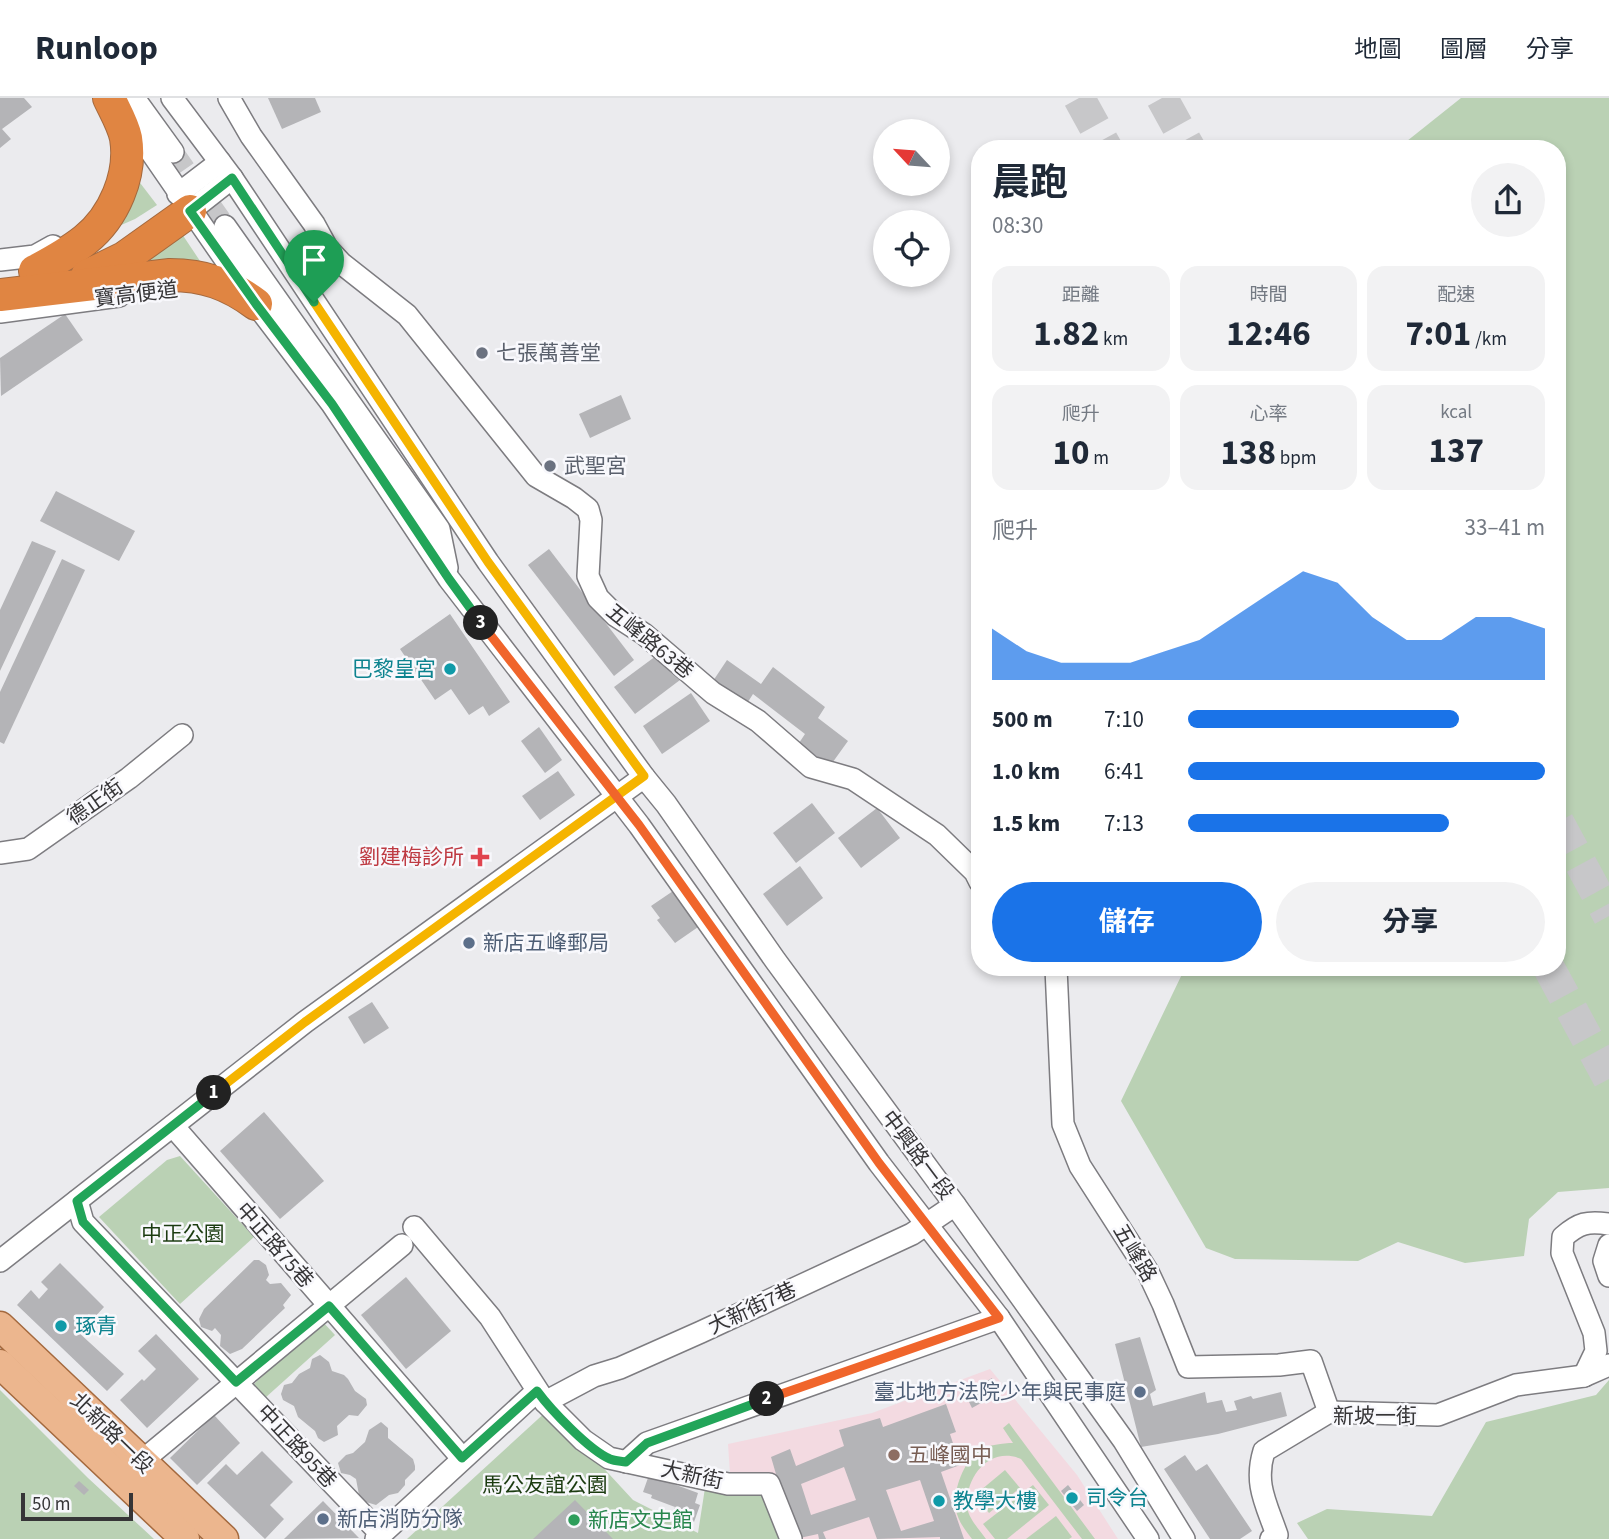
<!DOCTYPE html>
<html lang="zh-TW">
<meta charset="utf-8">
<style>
body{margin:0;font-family:"Source Sans 3","Noto Sans TC",sans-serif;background:#f2f2f3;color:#1f2937;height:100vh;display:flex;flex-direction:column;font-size:26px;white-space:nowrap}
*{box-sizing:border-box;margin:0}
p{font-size:23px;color:#747a83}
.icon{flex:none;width:38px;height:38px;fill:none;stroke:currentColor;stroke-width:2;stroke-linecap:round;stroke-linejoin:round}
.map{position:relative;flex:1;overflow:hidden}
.side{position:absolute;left:971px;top:42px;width:595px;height:836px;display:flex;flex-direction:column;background:#fff;border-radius:28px;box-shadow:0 4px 10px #0003}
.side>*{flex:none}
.needle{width:46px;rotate:296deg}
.tools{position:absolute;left:873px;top:21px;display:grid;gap:14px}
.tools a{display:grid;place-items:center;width:77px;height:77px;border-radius:50%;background:#fff;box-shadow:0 4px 10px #0003;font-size:35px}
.scale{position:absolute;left:21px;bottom:18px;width:112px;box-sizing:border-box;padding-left:7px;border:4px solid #363537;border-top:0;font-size:19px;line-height:24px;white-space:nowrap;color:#363537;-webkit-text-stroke:5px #f8f8fc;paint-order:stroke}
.pin{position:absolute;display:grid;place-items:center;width:60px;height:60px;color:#fff;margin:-72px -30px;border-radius:50% 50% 50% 0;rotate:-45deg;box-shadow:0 0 7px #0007}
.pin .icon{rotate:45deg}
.km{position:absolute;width:35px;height:35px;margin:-18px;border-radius:50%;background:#222;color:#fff;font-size:19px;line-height:35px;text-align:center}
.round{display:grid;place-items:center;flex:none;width:74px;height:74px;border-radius:37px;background:#f2f2f3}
.head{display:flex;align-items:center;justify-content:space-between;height:119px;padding:0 21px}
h1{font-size:38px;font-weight:700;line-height:52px}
.stats{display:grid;grid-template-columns:repeat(3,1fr);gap:10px;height:119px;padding:7px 21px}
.stats div{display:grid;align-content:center;border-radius:18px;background:#f2f2f3;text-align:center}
.stats b{font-size:35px;font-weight:700}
.stats small{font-size:19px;font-weight:400}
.stats p{font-size:19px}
.chart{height:196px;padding:14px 21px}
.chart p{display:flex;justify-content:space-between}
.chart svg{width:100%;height:126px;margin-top:7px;fill:#1a73e8;opacity:.7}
.button{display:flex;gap:14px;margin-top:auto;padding:14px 21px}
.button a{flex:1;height:80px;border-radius:42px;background:#1a73e8;color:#fff;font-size:28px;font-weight:700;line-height:80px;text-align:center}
.button a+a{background:#f2f2f3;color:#1f2937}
ul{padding:0 21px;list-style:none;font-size:23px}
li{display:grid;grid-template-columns:112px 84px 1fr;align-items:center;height:52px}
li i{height:18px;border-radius:9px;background:#1a73e8}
header{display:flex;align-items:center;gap:42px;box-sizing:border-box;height:98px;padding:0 35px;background:#fff;border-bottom:2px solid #e0e1e3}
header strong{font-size:33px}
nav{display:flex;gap:38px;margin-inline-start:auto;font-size:24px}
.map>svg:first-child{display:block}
.education{fill:#f3dae1}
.green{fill:#bad1b4}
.building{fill:#b4b4b7;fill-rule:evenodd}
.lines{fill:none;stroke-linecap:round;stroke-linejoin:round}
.minor-tunnel{stroke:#c7c7c9;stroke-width:21;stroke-dasharray:21 10;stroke-linecap:butt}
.highway-tunnel{stroke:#c7c7c9;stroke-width:32;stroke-dasharray:32 16;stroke-linecap:butt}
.minor-casing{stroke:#7d7c80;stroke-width:24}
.major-casing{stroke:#a4693e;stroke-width:31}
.highway-casing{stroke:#a4693e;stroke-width:34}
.minor{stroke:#fff;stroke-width:21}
.major{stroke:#ecb68e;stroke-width:28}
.highway{stroke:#e08542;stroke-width:32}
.split-1-casing{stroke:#fff;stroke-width:14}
.split-2-casing{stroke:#fff;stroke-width:14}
.split-3-casing{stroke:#fff;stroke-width:14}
.split-4-casing{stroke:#fff;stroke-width:14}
.split-1{stroke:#f5b400;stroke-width:9}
.split-2{stroke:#22a559;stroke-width:9}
.split-3{stroke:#f0652b;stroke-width:9}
.split-4{stroke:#22a559;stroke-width:9}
.worship-dot{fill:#6b7280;stroke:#f8f8fc;stroke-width:2.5}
.culture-dot{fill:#0f9aa8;stroke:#f8f8fc;stroke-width:2.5}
.health-dot{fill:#e0444e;stroke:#f8f8fc;stroke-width:2.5}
.service-dot{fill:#5c6f8a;stroke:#f8f8fc;stroke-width:2.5}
.education-dot{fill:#8d6e63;stroke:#f8f8fc;stroke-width:2.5}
.leisure-dot{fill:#2e9e5b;stroke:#f8f8fc;stroke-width:2.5}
.labels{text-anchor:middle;stroke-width:5;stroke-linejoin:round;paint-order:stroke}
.street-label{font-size:21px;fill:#363537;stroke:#f8f8fc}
.worship-label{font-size:21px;fill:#5b616d;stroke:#f8f8fc;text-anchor:start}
.culture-label{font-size:21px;fill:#0d838f;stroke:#f8f8fc;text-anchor:start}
.health-label{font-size:21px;fill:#be3a42;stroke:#f8f8fc;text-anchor:end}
.service-label{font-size:21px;fill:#4e5e75;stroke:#f8f8fc;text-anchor:start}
.park-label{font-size:21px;fill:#1b3b10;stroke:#f8f8fc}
.education-label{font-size:21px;fill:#785e54;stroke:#f8f8fc;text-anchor:start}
.leisure-label{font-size:21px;fill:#27864d;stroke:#f8f8fc;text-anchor:start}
</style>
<header>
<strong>Runloop</strong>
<nav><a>地圖</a><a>圖層</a><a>分享</a></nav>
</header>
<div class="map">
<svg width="1609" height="1441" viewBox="0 0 1609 1441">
<rect width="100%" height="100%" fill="#ebebee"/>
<polygon class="education" points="990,1271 1077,1377 1118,1441 794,1441 730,1376 728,1346 872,1315"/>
<g class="green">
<polygon points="1461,0 1609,0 1609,1090 1558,1094 1529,1121 1524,1158 1465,1165 1398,1144 1358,1163 1235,1161 1206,1150 1121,1003 1185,870 1558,870 1558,51 1397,51"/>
<polygon points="134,77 157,107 135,121 103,135"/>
<polygon points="182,136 204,169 131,172"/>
<polygon points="180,1058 254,1139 180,1206 99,1119 167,1062"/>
<polygon points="322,1223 335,1237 265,1300 254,1286"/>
<polygon points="1609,1282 1609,1441 1308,1441 1297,1425 1327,1411 1432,1418 1486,1324 1596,1297"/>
<polygon points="0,1292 88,1380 154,1441 0,1441"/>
<polygon points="549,1311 633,1402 698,1435 705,1390 767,1397 782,1441 407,1441"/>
<path d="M1009,1325L1095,1441H1082L1021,1361C991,1348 966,1377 967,1407C967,1419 979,1431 986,1441H972C965,1432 958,1423 956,1412C952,1394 964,1362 980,1352C988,1347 1003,1345 1013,1345L1003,1330Z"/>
<polygon points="1005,1372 1020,1390 989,1415 975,1397"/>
<polygon points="1033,1387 1049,1407 1007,1441 995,1441 983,1426"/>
<polygon points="1056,1418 1072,1439 1069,1441 1026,1441"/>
</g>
<g class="building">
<polygon points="0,0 24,0 32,9 2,31 11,41 0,50"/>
<polygon points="268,0 315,0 321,14 282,31"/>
<polygon points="65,216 83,242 1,298 0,260"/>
<polygon points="621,297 631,321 590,340 579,316"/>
<polygon points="56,393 135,433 119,463 40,423"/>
<polygon points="32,443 56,453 0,573 0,512"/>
<polygon points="549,451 634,562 614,578 528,467"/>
<polygon points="62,461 85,472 4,646 0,644 0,594"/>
<polygon points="450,516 510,604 489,618 483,608 469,617 451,591 435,602 400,551"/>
<polygon points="660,555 680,582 635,616 614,589"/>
<polygon points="727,562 761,586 773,569 825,609 818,620 848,643 830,668 799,645 805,636 753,596 746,607 713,583"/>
<polygon points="691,595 710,623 662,656 643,628"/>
<polygon points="539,629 562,662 545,675 521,643"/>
<polygon points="558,673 575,697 540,722 522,698"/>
<polygon points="812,705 835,735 796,765 773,735"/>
<polygon points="877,710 900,740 861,770 838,740"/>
<polygon points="800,768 823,800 787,828 763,796"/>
<polygon points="676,791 701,827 675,845 657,822 660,820 651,808"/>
<polygon points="372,904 389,930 364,946 348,919"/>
<polygon points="264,1014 324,1083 280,1121 220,1053"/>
<polygon points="254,1162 259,1162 266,1167 269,1177 266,1182 270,1186 281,1185 291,1197 283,1207 285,1210 242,1251 230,1256 220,1248 221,1237 215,1230 212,1233 201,1229 199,1221 204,1211"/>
<polygon points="60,1165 104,1209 93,1221 89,1216 86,1219 89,1222 78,1234 124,1276 107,1293 17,1207 31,1192 39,1201 48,1191 41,1184"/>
<polygon points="406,1179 451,1233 406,1271 361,1217"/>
<polygon points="156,1236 199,1281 147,1330 120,1302 142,1281 144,1283 156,1271 138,1253"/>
<polygon points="1140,1239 1156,1292 1150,1296 1153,1308 1205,1294 1207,1305 1222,1302 1226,1314 1237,1312 1234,1303 1251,1298 1253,1301 1281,1294 1287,1318 1218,1336 1141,1349 1115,1246"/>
<polygon points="320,1257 329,1264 332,1273 344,1277 348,1281 355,1293 366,1301 367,1307 358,1318 349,1317 337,1328 338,1337 324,1344 318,1340 315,1333 298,1319 294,1308 283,1302 281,1296 284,1287 292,1285 299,1276 310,1270 312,1261"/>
<polygon points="992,1280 999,1295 972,1310 965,1296"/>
<path d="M946,1306L956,1334L950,1336L960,1367L941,1374L964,1441H940V1439L877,1441L869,1419L823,1434L826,1441H819L818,1436L795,1441L771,1359L790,1351L796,1368L844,1348L839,1332L880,1320L883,1329ZM844,1369L856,1402L811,1417L801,1386ZM920,1382L934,1423L901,1433L886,1392Z"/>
<polygon points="214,1317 240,1345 197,1387 170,1360"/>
<polygon points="381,1324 388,1330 388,1340 413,1361 415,1368 415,1372 405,1382 405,1387 398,1395 389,1397 376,1407 366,1404 359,1397 356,1381 350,1377 341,1375 338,1365 346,1357 353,1355 365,1344 369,1332"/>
<polygon points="262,1353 293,1384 270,1407 284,1421 265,1441 207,1385 226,1366 237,1377"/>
<polygon points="1185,1357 1196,1373 1207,1366 1252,1433 1240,1441 1210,1441 1164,1371"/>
<polygon points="649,1377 698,1395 695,1405 700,1407 694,1424 672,1417 675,1409 651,1400 652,1397 643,1394"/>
<polygon points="79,1383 89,1392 84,1397 74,1388"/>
<polygon points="1068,1387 1084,1407 1077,1413 1061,1393"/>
<polygon points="575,1402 613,1441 533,1441"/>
<polygon points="323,1403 359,1440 284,1441"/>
</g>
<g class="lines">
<polyline class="minor-tunnel" points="173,54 225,128"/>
<g class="highway-tunnel">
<polyline points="1079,0 1107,51"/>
<polyline points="1162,0 1190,51"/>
<polyline points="1558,724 1609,818"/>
<polyline points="1549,870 1609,981"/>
</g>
<g class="minor-casing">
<g id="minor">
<polyline points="134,0 173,54"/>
<polyline points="172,0 232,80 488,464 644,679 666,706 775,862 955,1107 1124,1343 1184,1441"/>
<polyline points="229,0 251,38 314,126 327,150 341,165 407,217 536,378 574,400 588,411 591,422 588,478 598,500 616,518 644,536 713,595 758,623 811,669 853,681 937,737 975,774 980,784"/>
<polyline points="127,19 256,206 332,306 449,481 639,727 879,1065 999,1220 1148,1441"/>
<polyline points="178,96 220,64"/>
<polyline points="190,113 232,80"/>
<polyline points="225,128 439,431 447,470"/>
<polyline points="0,162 35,158 53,148"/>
<polyline points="0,214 119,198"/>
<polyline points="0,755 28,751 129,680 182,637"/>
<polyline points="1056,870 1063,1026 1080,1068 1148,1174 1163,1206 1188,1269 1279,1267 1311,1263 1329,1314"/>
<polyline points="173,1028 462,1360"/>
<polyline points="77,1103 83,1124 381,1436"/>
<polyline points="414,1129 490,1219 545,1304 583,1342 609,1360 728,1386 769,1386 791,1441"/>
<polyline points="1609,1147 1604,1163 1609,1178"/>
<polyline points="0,1163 305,924 644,679"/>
<path d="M1584,1278L1596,1253L1594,1235L1562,1155L1563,1139C1579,1125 1587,1123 1609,1126"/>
<polyline points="545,1304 594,1278 620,1270 701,1234 912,1136 955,1107"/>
<polyline points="142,1363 402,1147"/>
<polyline points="626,1364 647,1345 999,1220"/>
<polyline points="376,1441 537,1293"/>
<path d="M1271,1441L1277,1437C1266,1405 1254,1386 1264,1353L1329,1314L1438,1317L1516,1287L1584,1278L1609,1267"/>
</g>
</g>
<g class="major-casing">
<g id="major">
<polyline points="0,1228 224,1441"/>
<polyline points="0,1266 185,1441"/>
</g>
</g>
<g class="highway-casing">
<g id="highway">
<path d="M35,173C52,164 70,154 85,142C114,119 132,77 126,40C123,26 115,13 109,0"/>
<polyline points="87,178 124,160 190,113"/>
<path d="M0,197L170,177C204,177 229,186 256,206"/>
</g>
</g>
<use href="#minor" class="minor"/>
<use href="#major" class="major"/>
<use href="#highway" class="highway"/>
</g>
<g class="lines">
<g class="split-1-casing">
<polyline id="split-1" points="214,995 305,924 644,678 488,464 314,204"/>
</g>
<g class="split-2-casing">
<path id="split-2" d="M214,995L77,1103L83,1124L236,1284L329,1208L462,1360L537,1293C551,1312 589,1352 610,1361C615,1363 621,1363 626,1364L647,1345L767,1301"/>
</g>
<g class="split-3-casing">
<polyline id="split-3" points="481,525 639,727 879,1065 999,1220 767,1301"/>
</g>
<g class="split-4-casing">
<polyline id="split-4" points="314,204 232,80 190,113 256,206 332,306 449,481 481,525"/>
</g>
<use href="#split-1" class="split-1"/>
<use href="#split-2" class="split-2"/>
<use href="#split-3" class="split-3"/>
<use href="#split-4" class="split-4"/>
</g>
<g class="worship-dot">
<circle cx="482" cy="255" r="7"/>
<circle cx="550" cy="368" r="7"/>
</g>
<g class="culture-dot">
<circle cx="450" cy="571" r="7"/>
<circle cx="61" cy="1228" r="7"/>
<circle cx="1072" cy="1400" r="7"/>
<circle cx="939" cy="1403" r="7"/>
</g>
<path class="health-dot" d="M476.5 748.5h7v7h7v7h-7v7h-7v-7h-7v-7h7z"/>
<g class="service-dot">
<circle cx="469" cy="845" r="7"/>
<circle cx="1140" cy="1294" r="7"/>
<circle cx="323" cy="1421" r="7"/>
</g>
<circle class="education-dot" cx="894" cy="1357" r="7"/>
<circle class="leisure-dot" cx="574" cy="1422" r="7"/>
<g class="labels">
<g class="street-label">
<text transform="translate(136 196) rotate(-7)" y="7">寶高便道</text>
<text transform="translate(650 543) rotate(39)" y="7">五峰路63巷</text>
<text transform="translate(95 704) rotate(-35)" y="7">德正街</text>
<text transform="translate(918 1057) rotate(53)" y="7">中興路一段</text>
<text transform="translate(275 1147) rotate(49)" y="7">中正路75巷</text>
<text transform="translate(1135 1155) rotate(59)" y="7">五峰路</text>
<text transform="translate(752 1210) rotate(-25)" y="7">大新街7巷</text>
<text x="1375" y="1325">新坡一街</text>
<text transform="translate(112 1335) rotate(44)" y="7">北新路一段</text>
<text transform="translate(297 1348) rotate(47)" y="7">中正路95巷</text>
<text transform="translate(692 1377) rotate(12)" y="7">大新街</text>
</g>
<g class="worship-label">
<text x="496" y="262">七張萬善堂</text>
<text x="564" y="375">武聖宮</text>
</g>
<g class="culture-label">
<text x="436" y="578" text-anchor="end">巴黎皇宮</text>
<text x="75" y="1235">琢青</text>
<text x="1086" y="1407">司令台</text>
<text x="953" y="1410">教學大樓</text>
</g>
<g class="health-label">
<text x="464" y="766">劉建梅診所</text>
</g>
<g class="service-label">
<text x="483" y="852">新店五峰郵局</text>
<text x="1126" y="1301" text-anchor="end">臺北地方法院少年與民事庭</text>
<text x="337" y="1428">新店消防分隊</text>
</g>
<g class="park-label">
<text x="183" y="1143">中正公園</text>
<text x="545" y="1394">馬公友誼公園</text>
</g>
<g class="education-label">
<text x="908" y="1364">五峰國中</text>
</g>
<g class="leisure-label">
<text x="588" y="1429">新店文史館</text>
</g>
</g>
</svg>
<div class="tools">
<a><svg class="needle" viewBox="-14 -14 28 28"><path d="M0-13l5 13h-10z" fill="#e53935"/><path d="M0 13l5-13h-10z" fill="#747a83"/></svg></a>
<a><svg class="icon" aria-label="locate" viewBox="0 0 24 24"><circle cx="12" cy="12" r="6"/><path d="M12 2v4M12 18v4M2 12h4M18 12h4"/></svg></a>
</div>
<div class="scale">50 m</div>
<div class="pin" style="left:314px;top:204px;background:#1e9e55"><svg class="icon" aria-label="arrive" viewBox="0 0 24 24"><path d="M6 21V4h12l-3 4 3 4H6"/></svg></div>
<b class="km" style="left:214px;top:995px">1</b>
<b class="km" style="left:767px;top:1301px">2</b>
<b class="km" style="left:481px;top:525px">3</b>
<section class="side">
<div class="head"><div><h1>晨跑</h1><p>08:30</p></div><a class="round"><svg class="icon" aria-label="share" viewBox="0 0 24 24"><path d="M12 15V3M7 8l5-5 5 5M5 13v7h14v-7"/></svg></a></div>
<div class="stats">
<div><p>距離</p><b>1.82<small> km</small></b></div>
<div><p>時間</p><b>12:46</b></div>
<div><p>配速</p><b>7:01<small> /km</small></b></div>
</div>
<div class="stats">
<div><p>爬升</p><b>10<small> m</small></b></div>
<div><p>心率</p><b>138<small> bpm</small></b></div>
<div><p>kcal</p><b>137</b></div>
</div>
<div class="chart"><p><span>爬升</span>33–41 m</p>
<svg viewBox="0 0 160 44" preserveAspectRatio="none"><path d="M0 44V26L10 34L20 38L30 38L40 38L50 34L60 30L70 22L80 14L90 6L100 10L110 22L120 30L130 30L140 22L150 22L160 26V44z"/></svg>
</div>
<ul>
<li><b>500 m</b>7:10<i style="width:76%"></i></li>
<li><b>1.0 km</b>6:41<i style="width:100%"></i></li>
<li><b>1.5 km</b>7:13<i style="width:73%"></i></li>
</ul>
<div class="button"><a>儲存</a><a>分享</a></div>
</section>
</div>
